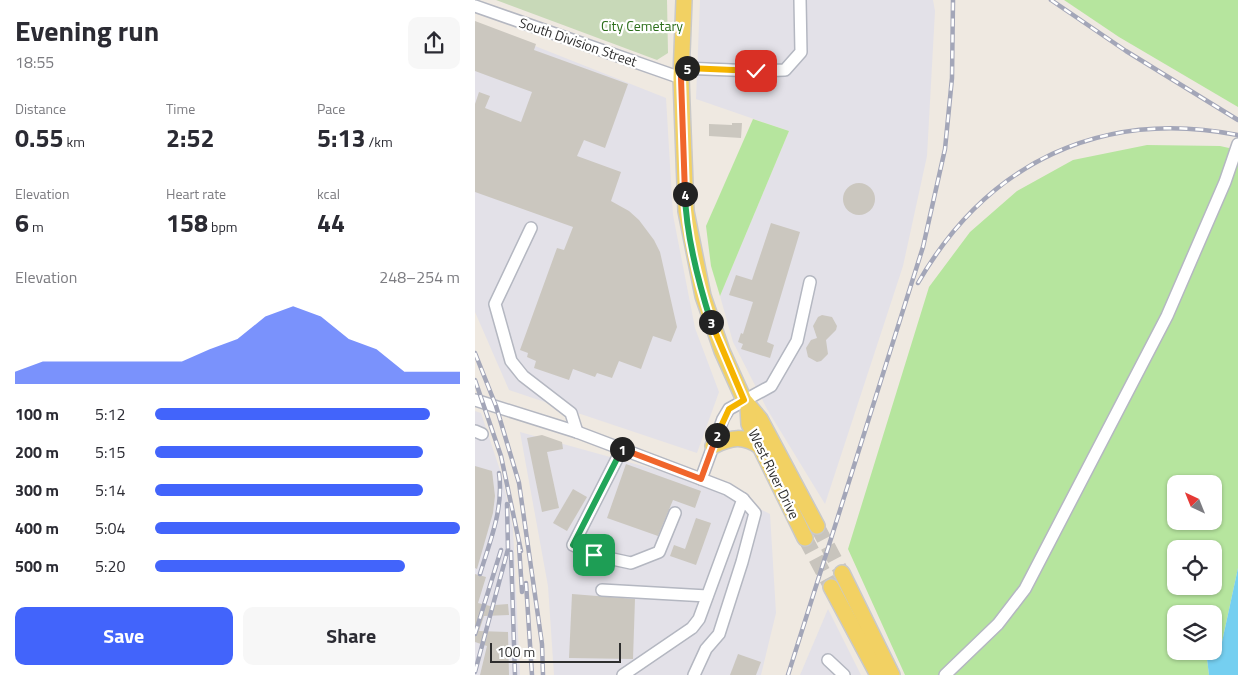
<!DOCTYPE html>
<meta charset="utf-8">
<style>
body{margin:0;font-family:"Titillium Web",sans-serif;background:#f7f7f7;color:#2b2b33;height:100vh;display:flex;flex-direction:column;font-size:19px;white-space:nowrap}
*{box-sizing:border-box;margin:0}
p{font-size:16px;color:#7c7c81}
.icon{flex:none;width:28px;height:28px;fill:none;stroke:currentColor;stroke-width:2;stroke-linecap:round;stroke-linejoin:round}
.map{position:relative;flex:1;overflow:hidden}
.details{display:flex;flex-direction:column;background:#fff;width:475px}
.details>*{flex:none}
.needle{width:32px;rotate:317deg}
.controls{position:absolute;left:692px;top:475px;display:grid;gap:10px}
.controls a{display:grid;place-items:center;width:55px;height:55px;border-radius:10px;background:#fff;box-shadow:0 1px 4px #0004;font-size:25px}
.scale{position:absolute;left:15px;bottom:12px;width:131px;box-sizing:border-box;padding-left:5px;border:2px solid #2e2e2e;border-top:0;font-size:14px;line-height:18px;white-space:nowrap;color:#2e2e2e;-webkit-text-stroke:4px #fff;paint-order:stroke}
.pin{position:absolute;display:grid;place-items:center;width:42px;height:42px;color:#fff;margin:-21px;border-radius:10px;box-shadow:0 2px 8px #0006}
.km{position:absolute;width:25px;height:25px;margin:-12px;border-radius:50%;background:#222;color:#fff;font-size:14px;line-height:25px;text-align:center}
.round{display:grid;place-items:center;flex:none;width:52px;height:52px;border-radius:10px;background:#f7f7f7}
.overview{display:flex;align-items:center;justify-content:space-between;height:85px;padding:0 15px}
h1{font-size:28px;font-weight:700;line-height:38px}
.figures{display:grid;grid-template-columns:repeat(3,1fr);gap:8px;height:85px;padding:5px 15px}
.figures div{display:grid;align-content:center}
.figures b{font-size:25px;font-weight:700}
.figures small{font-size:14px;font-weight:400}
.figures p{font-size:14px}
.chart{height:140px;padding:10px 15px}
.chart p{display:flex;justify-content:space-between}
.chart svg{width:100%;height:90px;margin-top:5px;fill:#4264fb;opacity:.7}
.primary-button{display:flex;gap:10px;margin-top:auto;padding:10px 15px}
.primary-button a{flex:1;height:58px;border-radius:10px;background:#4264fb;color:#fff;font-size:20px;font-weight:700;line-height:58px;text-align:center}
.primary-button a+a{background:#f7f7f7;color:#2b2b33}
ul{padding:0 15px;list-style:none;font-size:16px}
li{display:grid;grid-template-columns:80px 60px 1fr;align-items:center;height:38px}
li i{height:12px;border-radius:6px;background:#4264fb}
main{display:flex;flex:1;min-height:0}
.map>svg:first-child{display:block}
.industrial{fill:#e3e1e8}
.green{fill:#b6e59e;fill-rule:evenodd}
.cemetery{fill:#c8d9b8}
.water{fill:#75cff0}
.building{fill:#cbc7bf}
.lines{fill:none;stroke-linecap:round;stroke-linejoin:round}
.major-tunnel{stroke:#c8c4bd;stroke-width:15;stroke-dasharray:15 8;stroke-linecap:butt}
.minor-casing{stroke:#b4b7c1;stroke-width:14}
.major-casing{stroke:#c9c9c9;stroke-width:18}
.minor{stroke:#fff;stroke-width:11}
.major{stroke:#f2d163;stroke-width:15}
.rail-casing{stroke:#a3a6b8;stroke-width:4.5}
.rail{stroke:#fff;stroke-width:2.5;stroke-dasharray:8;stroke-linecap:butt}
.split-1-casing{stroke:#fff;stroke-width:10}
.split-2-casing{stroke:#fff;stroke-width:10}
.split-3-casing{stroke:#fff;stroke-width:10}
.split-4-casing{stroke:#fff;stroke-width:10}
.split-5-casing{stroke:#fff;stroke-width:10}
.split-6-casing{stroke:#fff;stroke-width:10}
.split-1{stroke:#22a559;stroke-width:6}
.split-2{stroke:#f0652b;stroke-width:6}
.split-3{stroke:#f5b400;stroke-width:6}
.split-4{stroke:#22a559;stroke-width:6}
.split-5{stroke:#f0652b;stroke-width:6}
.split-6{stroke:#f5b400;stroke-width:6}
.labels{text-anchor:middle;stroke-width:4.5;stroke-linejoin:round;paint-order:stroke}
.park-label{font-size:14px;fill:#2c6e1b;stroke:#fff}
.street-label{font-size:14px;fill:#2e2e2e;stroke:#fff}
</style>
<main>
<section class="details">
<div class="overview"><div><h1>Evening run</h1><p>18:55</p></div><a class="round"><svg class="icon" aria-label="share" viewBox="0 0 24 24"><path d="M12 15V3M7 8l5-5 5 5M5 13v7h14v-7"/></svg></a></div>
<div class="figures">
<div><p>Distance</p><b>0.55<small> km</small></b></div>
<div><p>Time</p><b>2:52</b></div>
<div><p>Pace</p><b>5:13<small> /km</small></b></div>
</div>
<div class="figures">
<div><p>Elevation</p><b>6<small> m</small></b></div>
<div><p>Heart rate</p><b>158<small> bpm</small></b></div>
<div><p>kcal</p><b>44</b></div>
</div>
<div class="chart"><p><span>Elevation</span>248–254 m</p>
<svg viewBox="0 0 160 44" preserveAspectRatio="none"><path d="M0 44V38L10 33L20 33L30 33L40 33L50 33L60 33L70 27L80 22L90 11L100 6L110 11L120 22L130 27L140 38L150 38L160 38V44z"/></svg>
</div>
<ul>
<li><b>100 m</b>5:12<i style="width:90%"></i></li>
<li><b>200 m</b>5:15<i style="width:88%"></i></li>
<li><b>300 m</b>5:14<i style="width:88%"></i></li>
<li><b>400 m</b>5:04<i style="width:100%"></i></li>
<li><b>500 m</b>5:20<i style="width:82%"></i></li>
</ul>
<div class="primary-button"><a>Save</a><a>Share</a></div>
</section>
<div class="map">
<svg width="763" height="675" viewBox="0 0 763 675">
<rect width="100%" height="100%" fill="#efe9e1"/>
<g class="industrial">
<polygon points="225,0 458,0 460,11 452,156 428,266 350,504 292,409 258,342 245,296 314,131 221,99"/>
<polygon points="0,22 191,98 198,215 220,328 244,392 222,453 34,390 0,312"/>
<polygon points="0,411 6,413 27,476 38,529 45,675 0,675"/>
<polygon points="45,432 236,485 295,514 301,613 286,675 79,675 73,586"/>
<polygon points="353,609 386,675 325,675"/>
</g>
<g class="green">
<polygon points="589,0 763,0 763,107 644,37"/>
<polygon points="278,119 314,131 245,296 236,266 231,226"/>
<path d="M672,145L745,146L763,150V568L747,642L739,651V614H701V651H739L732,659L734,675H430L373,549L454,287L495,232L542,191L598,160ZM701,484H739V521H701ZM701,549H739V586H701Z"/>
</g>
<polygon class="cemetery" points="21,0 192,0 193,53 182,60"/>
<polygon class="water" points="763,568 763,675 734,675 732,659 747,642"/>
<g class="building">
<polygon points="0,21 61,44 59,50 153,84 130,148 109,140 102,156 146,172 136,201 154,211 164,220 179,240 185,252 202,327 196,342 178,336 166,369 144,361 137,378 122,373 120,377 98,369 94,380 59,368 61,361 52,357 53,353 45,350 82,248 89,250 98,227 0,192 0,104 4,92 15,96 10,108 46,122 57,92 0,71"/>
<polygon points="257,123 267,123 266,138 234,136 234,124 257,125"/>
<circle cx="384" cy="199" r="16"/>
<polygon points="296,223 325,232 292,342 299,345 295,358 266,349 268,344 263,342 266,333 268,334 278,302 254,295 261,275 277,280"/>
<polygon points="347,315 357,317 362,326 361,330 351,340 353,354 346,361 342,362 333,357 331,348 336,340 342,338 338,326 343,317"/>
<polygon points="67,435 87,442 88,449 72,452 84,508 67,512 52,438"/>
<polygon points="151,464 226,491 220,508 198,500 183,536 132,518"/>
<polygon points="0,466 17,471 20,496 18,513 2,569 0,568"/>
<polygon points="98,489 112,497 92,531 78,523"/>
<polygon points="221,518 236,523 221,565 195,556 199,545 210,549"/>
<polygon points="0,574 11,577 3,603 19,607 20,605 33,604 34,615 9,616 4,631 33,632 34,675 5,675 12,646 0,642"/>
<polygon points="97,594 160,599 158,659 94,658"/>
<polygon points="263,654 286,662 281,675 255,675"/>
</g>
<g class="lines">
<g class="major-tunnel">
<polyline points="342,526 367,573"/>
<polyline points="330,538 356,587"/>
</g>
<g class="minor-casing">
<g id="minor">
<polyline points="0,6 206,78"/>
<polyline points="206,68 281,71 310,70 326,52 325,0"/>
<polyline points="56,228 20,304 36,361 48,376 96,413 102,432"/>
<polyline points="0,400 102,432 226,479 248,419 254,409 296,386 322,341 335,282"/>
<polyline points="0,431 7,434"/>
<polyline points="147,449 98,545 119,555 156,563 184,552 200,513"/>
<polyline points="127,590 232,596"/>
<polyline points="353,660 369,675"/>
<polyline points="148,675 217,628 224,619 268,499 252,489 226,479"/>
<polyline points="219,675 231,649 244,634 267,562 280,513 268,499"/>
<polyline points="470,675 523,624 550,589 692,316 750,182 763,144"/>
</g>
</g>
<g class="major-casing">
<g id="major">
<polyline points="209,0 206,78 211,211 228,296 247,351 269,400 285,419 342,526"/>
<polyline points="273,407 274,424 330,538"/>
<path d="M238,446C257,437 268,435 286,447"/>
<polyline points="367,573 417,675"/>
<polyline points="356,587 403,675"/>
</g>
</g>
<use href="#minor" class="minor"/>
<use href="#major" class="major"/>
<g class="rail-casing">
<g id="rail">
<polyline points="576,0 651,51 763,120"/>
<path d="M443,283C512,163 626,108 763,135"/>
<polyline points="0,353 21,406 44,483 67,644 68,675"/>
<polyline points="0,380 26,456 46,551"/>
<polyline points="44,545 47,592"/>
<polyline points="36,552 40,675"/>
<path d="M5,574C15,541 29,508 24,473"/>
<polyline points="51,583 57,675"/>
<polyline points="0,634 26,550"/>
<polyline points="0,672 33,549 32,504"/>
<polyline points="313,675 448,247 470,149 477,78 478,0"/>
</g>
</g>
<use href="#rail" class="rail"/>
</g>
<g class="lines">
<g class="split-1-casing">
<polyline id="split-1" points="119,555 98,545 147,449"/>
</g>
<g class="split-2-casing">
<polyline id="split-2" points="147,449 226,479 242,435"/>
</g>
<g class="split-3-casing">
<polyline id="split-3" points="236,322 269,400 254,409 242,435"/>
</g>
<g class="split-4-casing">
<path id="split-4" d="M210,194C211,233 224,284 236,322"/>
</g>
<g class="split-5-casing">
<polyline id="split-5" points="210,194 206,78 206,68 212,68"/>
</g>
<g class="split-6-casing">
<polyline id="split-6" points="212,68 281,71"/>
</g>
<use href="#split-1" class="split-1"/>
<use href="#split-2" class="split-2"/>
<use href="#split-3" class="split-3"/>
<use href="#split-4" class="split-4"/>
<use href="#split-5" class="split-5"/>
<use href="#split-6" class="split-6"/>
</g>
<g class="labels">
<g class="park-label">
<text x="167" y="31">City Cemetary</text>
</g>
<g class="street-label">
<text transform="translate(103 42) rotate(19)" y="5">South Division Street</text>
<text transform="translate(299 474) rotate(64)" y="5">West River Drive</text>
</g>
</g>
</svg>
<div class="controls">
<a><svg class="needle" viewBox="-14 -14 28 28"><path d="M0-13l5 13h-10z" fill="#e53935"/><path d="M0 13l5-13h-10z" fill="#7c7c81"/></svg></a>
<a><svg class="icon" aria-label="locate" viewBox="0 0 24 24"><circle cx="12" cy="12" r="6"/><path d="M12 2v4M12 18v4M2 12h4M18 12h4"/></svg></a>
<a><svg class="icon" aria-label="layers" viewBox="0 0 24 24"><path d="M12 4l9 5-9 5-9-5zM3 14l9 5 9-5"/></svg></a>
</div>
<div class="scale">100 m</div>
<div class="pin" style="left:119px;top:555px;background:#1e9e55"><svg class="icon" aria-label="arrive" viewBox="0 0 24 24"><path d="M6 21V4h12l-3 4 3 4H6"/></svg></div>
<div class="pin" style="left:281px;top:71px;background:#d93025"><svg class="icon" aria-label="check" viewBox="0 0 24 24"><path d="M5 12l5 5 9-10"/></svg></div>
<b class="km" style="left:147px;top:449px">1</b>
<b class="km" style="left:242px;top:435px">2</b>
<b class="km" style="left:236px;top:322px">3</b>
<b class="km" style="left:210px;top:194px">4</b>
<b class="km" style="left:212px;top:68px">5</b>
</div>
</main>
